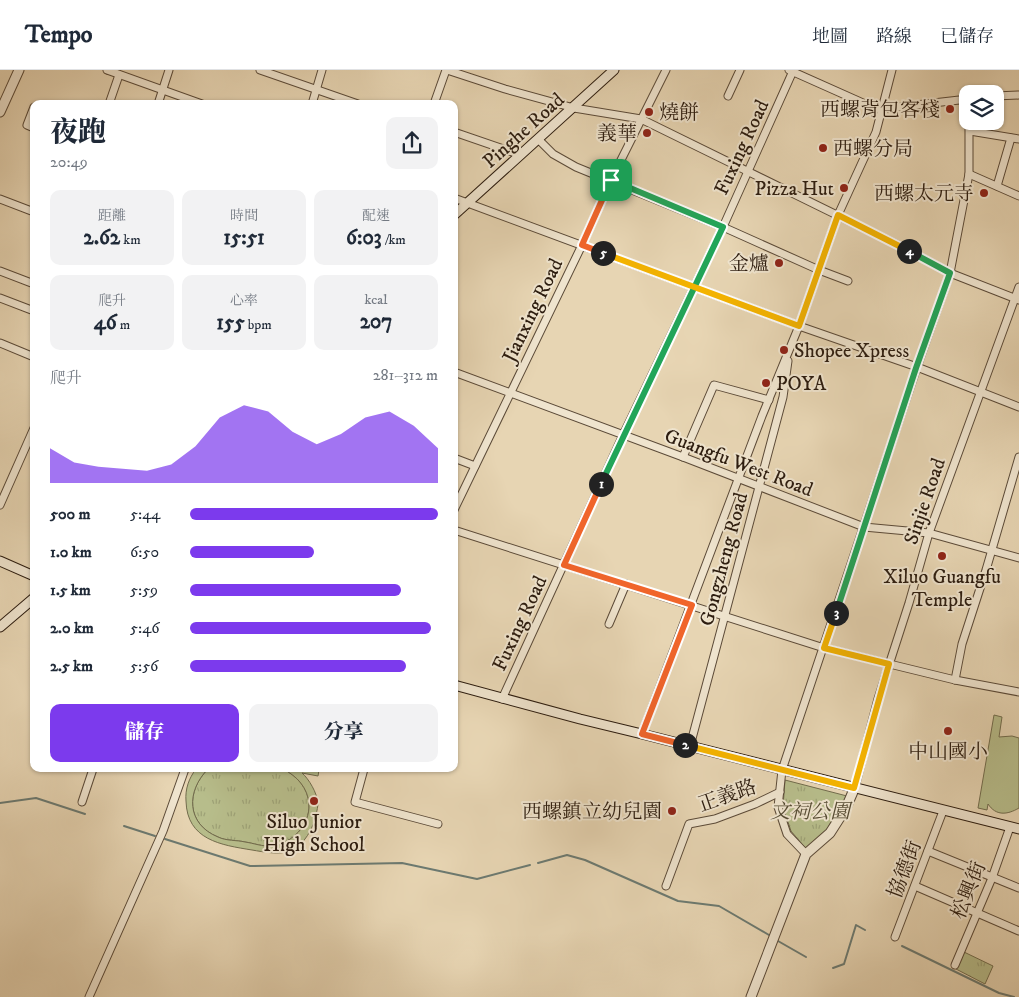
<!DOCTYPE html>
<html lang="zh-TW">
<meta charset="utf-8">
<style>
body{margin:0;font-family:"IM FELL DW Pica","Noto Serif TC",serif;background:#f2f2f3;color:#1f2937;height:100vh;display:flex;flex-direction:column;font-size:19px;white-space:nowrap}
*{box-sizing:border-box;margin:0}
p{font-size:16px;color:#747a83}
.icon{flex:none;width:28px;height:28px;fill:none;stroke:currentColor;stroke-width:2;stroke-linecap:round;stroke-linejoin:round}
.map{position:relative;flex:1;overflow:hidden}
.side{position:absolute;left:30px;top:30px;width:428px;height:672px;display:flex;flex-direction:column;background:#fff;border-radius:10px;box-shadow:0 1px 4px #0004}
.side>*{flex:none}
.fabs{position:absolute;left:959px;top:15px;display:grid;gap:10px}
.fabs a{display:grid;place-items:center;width:45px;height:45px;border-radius:10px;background:#fff;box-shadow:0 1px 4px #0004;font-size:25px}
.pin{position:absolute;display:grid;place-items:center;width:42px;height:42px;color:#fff;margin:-21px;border-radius:10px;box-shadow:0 2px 8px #0006}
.km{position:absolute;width:25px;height:25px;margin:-12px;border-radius:50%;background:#222;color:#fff;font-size:14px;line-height:25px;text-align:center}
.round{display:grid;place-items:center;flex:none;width:52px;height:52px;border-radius:10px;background:#f2f2f3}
.headline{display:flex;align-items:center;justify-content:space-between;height:85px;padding:0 20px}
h1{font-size:28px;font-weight:800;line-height:38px}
.metrics{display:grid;grid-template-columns:repeat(3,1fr);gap:8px;height:85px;padding:5px 20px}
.metrics div{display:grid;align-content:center;border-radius:10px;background:#f2f2f3;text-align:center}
.metrics b{font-size:21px;font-weight:800}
.metrics small{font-size:14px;font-weight:400}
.metrics p{font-size:14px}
.chart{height:140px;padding:10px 20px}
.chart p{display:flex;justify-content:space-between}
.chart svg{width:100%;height:90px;margin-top:5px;fill:#7c3aed;opacity:.7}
.cta{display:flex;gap:10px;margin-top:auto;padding:10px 20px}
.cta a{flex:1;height:58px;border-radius:10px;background:#7c3aed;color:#fff;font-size:20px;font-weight:800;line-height:58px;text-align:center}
.cta a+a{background:#f2f2f3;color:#1f2937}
ul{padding:0 20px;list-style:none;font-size:16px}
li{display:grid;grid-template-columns:80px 60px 1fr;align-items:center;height:38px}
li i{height:12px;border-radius:6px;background:#7c3aed}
header{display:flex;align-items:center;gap:30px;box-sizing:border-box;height:70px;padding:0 25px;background:#fff;border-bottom:1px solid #e0e1e3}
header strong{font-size:24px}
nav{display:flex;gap:28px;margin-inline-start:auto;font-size:18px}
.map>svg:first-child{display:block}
.grass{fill:url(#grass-tufts);stroke:#726c4d}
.pitch{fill:#b7bd8b;stroke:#726c4d}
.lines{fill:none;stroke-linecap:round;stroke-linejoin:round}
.stream{stroke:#6c7a71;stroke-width:2}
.minor-casing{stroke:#5b4a38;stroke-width:9}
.tertiary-casing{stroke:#5b4a38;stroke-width:11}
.secondary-casing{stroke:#2c1c0f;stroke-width:11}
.minor{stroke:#efe4ce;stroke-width:7}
.tertiary{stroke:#efe4ce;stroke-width:9}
.secondary{stroke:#efe4ce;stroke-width:9}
.split-1-casing{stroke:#fff;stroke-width:10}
.split-2-casing{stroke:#fff;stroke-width:10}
.split-3-casing{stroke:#fff;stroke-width:10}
.split-4-casing{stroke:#fff;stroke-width:10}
.split-5-casing{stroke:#fff;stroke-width:10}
.split-6-casing{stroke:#fff;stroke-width:10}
.split-1{stroke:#22a559;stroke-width:6}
.split-2{stroke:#f0652b;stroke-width:6}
.split-3{stroke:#f5b400;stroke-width:6}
.split-4{stroke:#22a559;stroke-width:6}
.split-5{stroke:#f5b400;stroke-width:6}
.split-6{stroke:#f0652b;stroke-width:6}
.poi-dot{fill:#8f2418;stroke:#efe4ce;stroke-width:2}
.labels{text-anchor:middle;stroke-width:4;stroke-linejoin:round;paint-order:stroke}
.poi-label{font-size:20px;fill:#2c1c0f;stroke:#efe4ce;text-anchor:end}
.street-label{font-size:20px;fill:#2c1c0f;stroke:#efe4ce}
.park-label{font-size:20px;font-style:italic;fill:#564c34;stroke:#efe4ce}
</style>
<header>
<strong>Tempo</strong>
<nav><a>地圖</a><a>路線</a><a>已儲存</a></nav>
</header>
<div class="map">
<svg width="1019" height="927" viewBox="0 0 1019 927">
<defs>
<pattern id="grass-tufts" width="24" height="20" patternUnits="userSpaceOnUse" patternTransform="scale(1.25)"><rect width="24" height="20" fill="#b7bd8b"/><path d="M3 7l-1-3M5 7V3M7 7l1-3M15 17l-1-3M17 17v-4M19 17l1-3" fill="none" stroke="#9ea277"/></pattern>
</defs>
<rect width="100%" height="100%" fill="#e7d5b3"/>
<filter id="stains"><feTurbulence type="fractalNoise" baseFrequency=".004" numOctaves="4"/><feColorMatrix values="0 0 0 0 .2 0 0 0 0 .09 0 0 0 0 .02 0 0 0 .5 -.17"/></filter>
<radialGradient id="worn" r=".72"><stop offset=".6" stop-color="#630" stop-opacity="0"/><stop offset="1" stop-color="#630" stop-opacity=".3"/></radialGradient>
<g class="grass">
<path d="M208,699H283C297,706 308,718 309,734C310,756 292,773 272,776C263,777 253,773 245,772C237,770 226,771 218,767C186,754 186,721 208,699Z"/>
<polygon points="785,710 847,726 827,759 807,780 791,761 783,737"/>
<polygon points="964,882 993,896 985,914 956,899"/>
</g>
<g class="pitch">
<path d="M994,645L1002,647L999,667L1012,666L1019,668V738C1007,745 996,746 988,734L987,740L978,738Z"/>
<path d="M196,699H208C186,721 186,754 218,767C226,771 237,770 245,772C253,773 263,777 272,776C292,773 310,756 309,734C308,718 297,706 283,699L319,700L318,706L302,703C309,709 317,723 318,733C318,736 317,741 316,744C314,757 304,776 290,781C279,785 264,782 252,780C221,775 187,770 186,731C185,719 189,708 196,699Z"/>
</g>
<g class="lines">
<g class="stream">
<polyline points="0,733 36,728 85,744"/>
<polyline points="124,756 155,766"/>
<polyline points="165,769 250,796 402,793 477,809 530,795"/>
<polyline points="538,793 567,785 585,790 678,831 719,836 769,865"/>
<polyline points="778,871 806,887"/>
<polyline points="902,876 999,923 1014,927"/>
<polyline points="833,898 844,894 856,855 865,860"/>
</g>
<g class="minor-casing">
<g id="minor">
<polyline points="107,0 202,34"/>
<polyline points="260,0 358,34"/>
<polyline points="447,0 505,19 574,38 641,49 896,174 950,203 1019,230"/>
<polyline points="789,0 872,37 881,39 968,29"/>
<polyline points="728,26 740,0"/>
<polyline points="995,26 1019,25"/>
<polyline points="966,29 968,41"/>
<polyline points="109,34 119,5"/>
<polyline points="158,34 169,0"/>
<polyline points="312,34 322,0"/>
<polyline points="434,34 446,0"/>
<polyline points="34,37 27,55 34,58"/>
<polyline points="970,61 1019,69"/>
<polyline points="454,62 521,85"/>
<polyline points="539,70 553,84 576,97 723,157 819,200 848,211"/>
<polyline points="969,104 1019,126"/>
<polyline points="997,116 1011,68"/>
<polyline points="454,128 799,256 917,297 1019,337"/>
<polyline points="0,129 34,142"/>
<polyline points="0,201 34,214"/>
<polyline points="0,228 34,241"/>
<polyline points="0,273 34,287"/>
<polyline points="454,302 683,387 864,457 929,463 1019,488"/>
<polyline points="683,387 714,315 769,330"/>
<polyline points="454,388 475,396"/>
<polyline points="0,435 34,358"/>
<polyline points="454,440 582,175 611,110 666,0"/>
<polyline points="454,460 824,578 955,610 1019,622"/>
<polyline points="609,554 626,514"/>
<polyline points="955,610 962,574 986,500 1019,387"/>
<polyline points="502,629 623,365 723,157 793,1"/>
<polyline points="642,664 762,346 799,256 838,145 876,62 892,0"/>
<polyline points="690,676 783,327 788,291"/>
<polyline points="364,699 355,732 438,754"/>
<polyline points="855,717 878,629 909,533 929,463 1019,217"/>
<polyline points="82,732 93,699"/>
<polyline points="928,781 1019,818"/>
<polyline points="806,784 787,764 778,737 782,700 917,297 950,203 969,104 969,51"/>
<polyline points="666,816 689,754 715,749 755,734 780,722"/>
<polyline points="915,816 1019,861"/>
<polyline points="895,867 943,741"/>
<polyline points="955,895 992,808 1010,757"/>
<polyline points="89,927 163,761 185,699"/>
</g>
</g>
<g class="tertiary-casing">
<g id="tertiary">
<polyline points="0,42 19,0"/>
<polyline points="751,927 806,784 830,763 846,738 855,717"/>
</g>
</g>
<g class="secondary-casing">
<g id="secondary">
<polyline points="454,145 614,0"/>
<polyline points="0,491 34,506"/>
<polyline points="0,557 34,528"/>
<polyline points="454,615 580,649 642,664 1019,759"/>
</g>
</g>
<use href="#minor" class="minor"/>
<use href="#tertiary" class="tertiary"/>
<use href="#secondary" class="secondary"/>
</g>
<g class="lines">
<g class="split-1-casing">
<polyline id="split-1" points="601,414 723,157 611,110"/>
</g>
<g class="split-2-casing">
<polyline id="split-2" points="601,414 564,495 692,535 642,664 685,675"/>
</g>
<g class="split-3-casing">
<polyline id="split-3" points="685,675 854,718 889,594 824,578 836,543"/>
</g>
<g class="split-4-casing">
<polyline id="split-4" points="836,543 916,298 950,203 909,181"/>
</g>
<g class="split-5-casing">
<polyline id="split-5" points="603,183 799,256 838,145 909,181"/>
</g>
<g class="split-6-casing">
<polyline id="split-6" points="603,183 582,175 611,110"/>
</g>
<use href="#split-1" class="split-1"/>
<use href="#split-2" class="split-2"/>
<use href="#split-3" class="split-3"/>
<use href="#split-4" class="split-4"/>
<use href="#split-5" class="split-5"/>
<use href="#split-6" class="split-6"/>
</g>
<g class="poi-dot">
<circle cx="950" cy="39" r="5"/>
<circle cx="649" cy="42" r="5"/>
<circle cx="647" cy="63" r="5"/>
<circle cx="823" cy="78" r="5"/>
<circle cx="844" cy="118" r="5"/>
<circle cx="984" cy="123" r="5"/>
<circle cx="779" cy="193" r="5"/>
<circle cx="784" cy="280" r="5"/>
<circle cx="766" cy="313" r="5"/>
<circle cx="942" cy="486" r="5"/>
<circle cx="948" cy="661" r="5"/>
<circle cx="314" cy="731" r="5"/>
<circle cx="672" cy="741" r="5"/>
</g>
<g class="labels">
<g class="poi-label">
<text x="940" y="46">西螺背包客棧</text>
<text x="659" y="49" text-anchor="start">燒餅</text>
<text x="637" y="70">義華</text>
<text x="833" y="85" text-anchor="start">西螺分局</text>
<text x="834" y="125">Pizza Hut</text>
<text x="974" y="130">西螺太元寺</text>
<text x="769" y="200">金爐</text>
<text x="794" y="287" text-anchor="start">Shopee Xpress</text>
<text x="776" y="320" text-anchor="start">POYA</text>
<text x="942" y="513" text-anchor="middle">Xiluo Guangfu<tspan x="942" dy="23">Temple</tspan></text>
<text x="948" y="688" text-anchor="middle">中山國小</text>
<text x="662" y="748">西螺鎮立幼兒園</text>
<text x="314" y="758" text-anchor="middle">Siluo Junior<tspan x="314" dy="23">High School</tspan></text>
</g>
<g class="street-label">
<text transform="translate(523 60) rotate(-42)" y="7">Pinghe Road</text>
<text transform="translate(741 77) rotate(-65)" y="7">Fuxing Road</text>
<text transform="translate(532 240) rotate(-64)" y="7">Jianxing Road</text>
<text transform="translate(739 392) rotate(21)" y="7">Guangfu West Road</text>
<text transform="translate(924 431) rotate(-71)" y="7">Sinjie Road</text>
<text transform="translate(723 489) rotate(-75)" y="7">Gongzheng Road</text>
<text transform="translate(519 553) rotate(-65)" y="7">Fuxing Road</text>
<text transform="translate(727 725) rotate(-19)" y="7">正義路</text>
<text transform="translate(904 799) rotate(-69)" y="7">協德街</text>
<text transform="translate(968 820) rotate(-68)" y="7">松興街</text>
</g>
<g class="park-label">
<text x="810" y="748">文祠公園</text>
</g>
</g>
<rect width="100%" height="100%" filter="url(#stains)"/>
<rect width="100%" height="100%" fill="url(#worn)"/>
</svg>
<div class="fabs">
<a><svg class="icon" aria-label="layers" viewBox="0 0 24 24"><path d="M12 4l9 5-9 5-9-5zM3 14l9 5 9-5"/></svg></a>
</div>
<div class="pin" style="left:611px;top:110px;background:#1e9e55"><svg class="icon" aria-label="arrive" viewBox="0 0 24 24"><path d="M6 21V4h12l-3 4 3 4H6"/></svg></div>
<b class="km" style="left:601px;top:414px">1</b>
<b class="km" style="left:685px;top:675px">2</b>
<b class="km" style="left:836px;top:543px">3</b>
<b class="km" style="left:909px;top:181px">4</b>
<b class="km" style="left:603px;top:183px">5</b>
<section class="side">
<div class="headline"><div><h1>夜跑</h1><p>20:49</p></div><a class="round"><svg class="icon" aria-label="share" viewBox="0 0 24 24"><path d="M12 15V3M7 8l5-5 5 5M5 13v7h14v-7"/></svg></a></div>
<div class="metrics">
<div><p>距離</p><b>2.62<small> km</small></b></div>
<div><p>時間</p><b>15:51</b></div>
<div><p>配速</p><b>6:03<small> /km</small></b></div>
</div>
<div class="metrics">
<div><p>爬升</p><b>46<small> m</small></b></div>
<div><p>心率</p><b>155<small> bpm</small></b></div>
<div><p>kcal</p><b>207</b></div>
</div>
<div class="chart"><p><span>爬升</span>281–312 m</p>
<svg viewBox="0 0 160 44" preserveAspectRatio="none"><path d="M0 44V27L10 34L20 36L30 37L40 38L50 35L60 26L70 12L80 6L90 9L100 19L110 25L120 20L130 12L140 9L150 16L160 27V44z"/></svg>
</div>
<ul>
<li><b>500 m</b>5:44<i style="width:100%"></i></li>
<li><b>1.0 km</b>6:50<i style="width:50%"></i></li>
<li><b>1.5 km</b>5:59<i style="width:85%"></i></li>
<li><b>2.0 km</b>5:46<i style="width:97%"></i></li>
<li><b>2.5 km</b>5:56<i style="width:87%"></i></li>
</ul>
<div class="cta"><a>儲存</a><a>分享</a></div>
</section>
</div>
